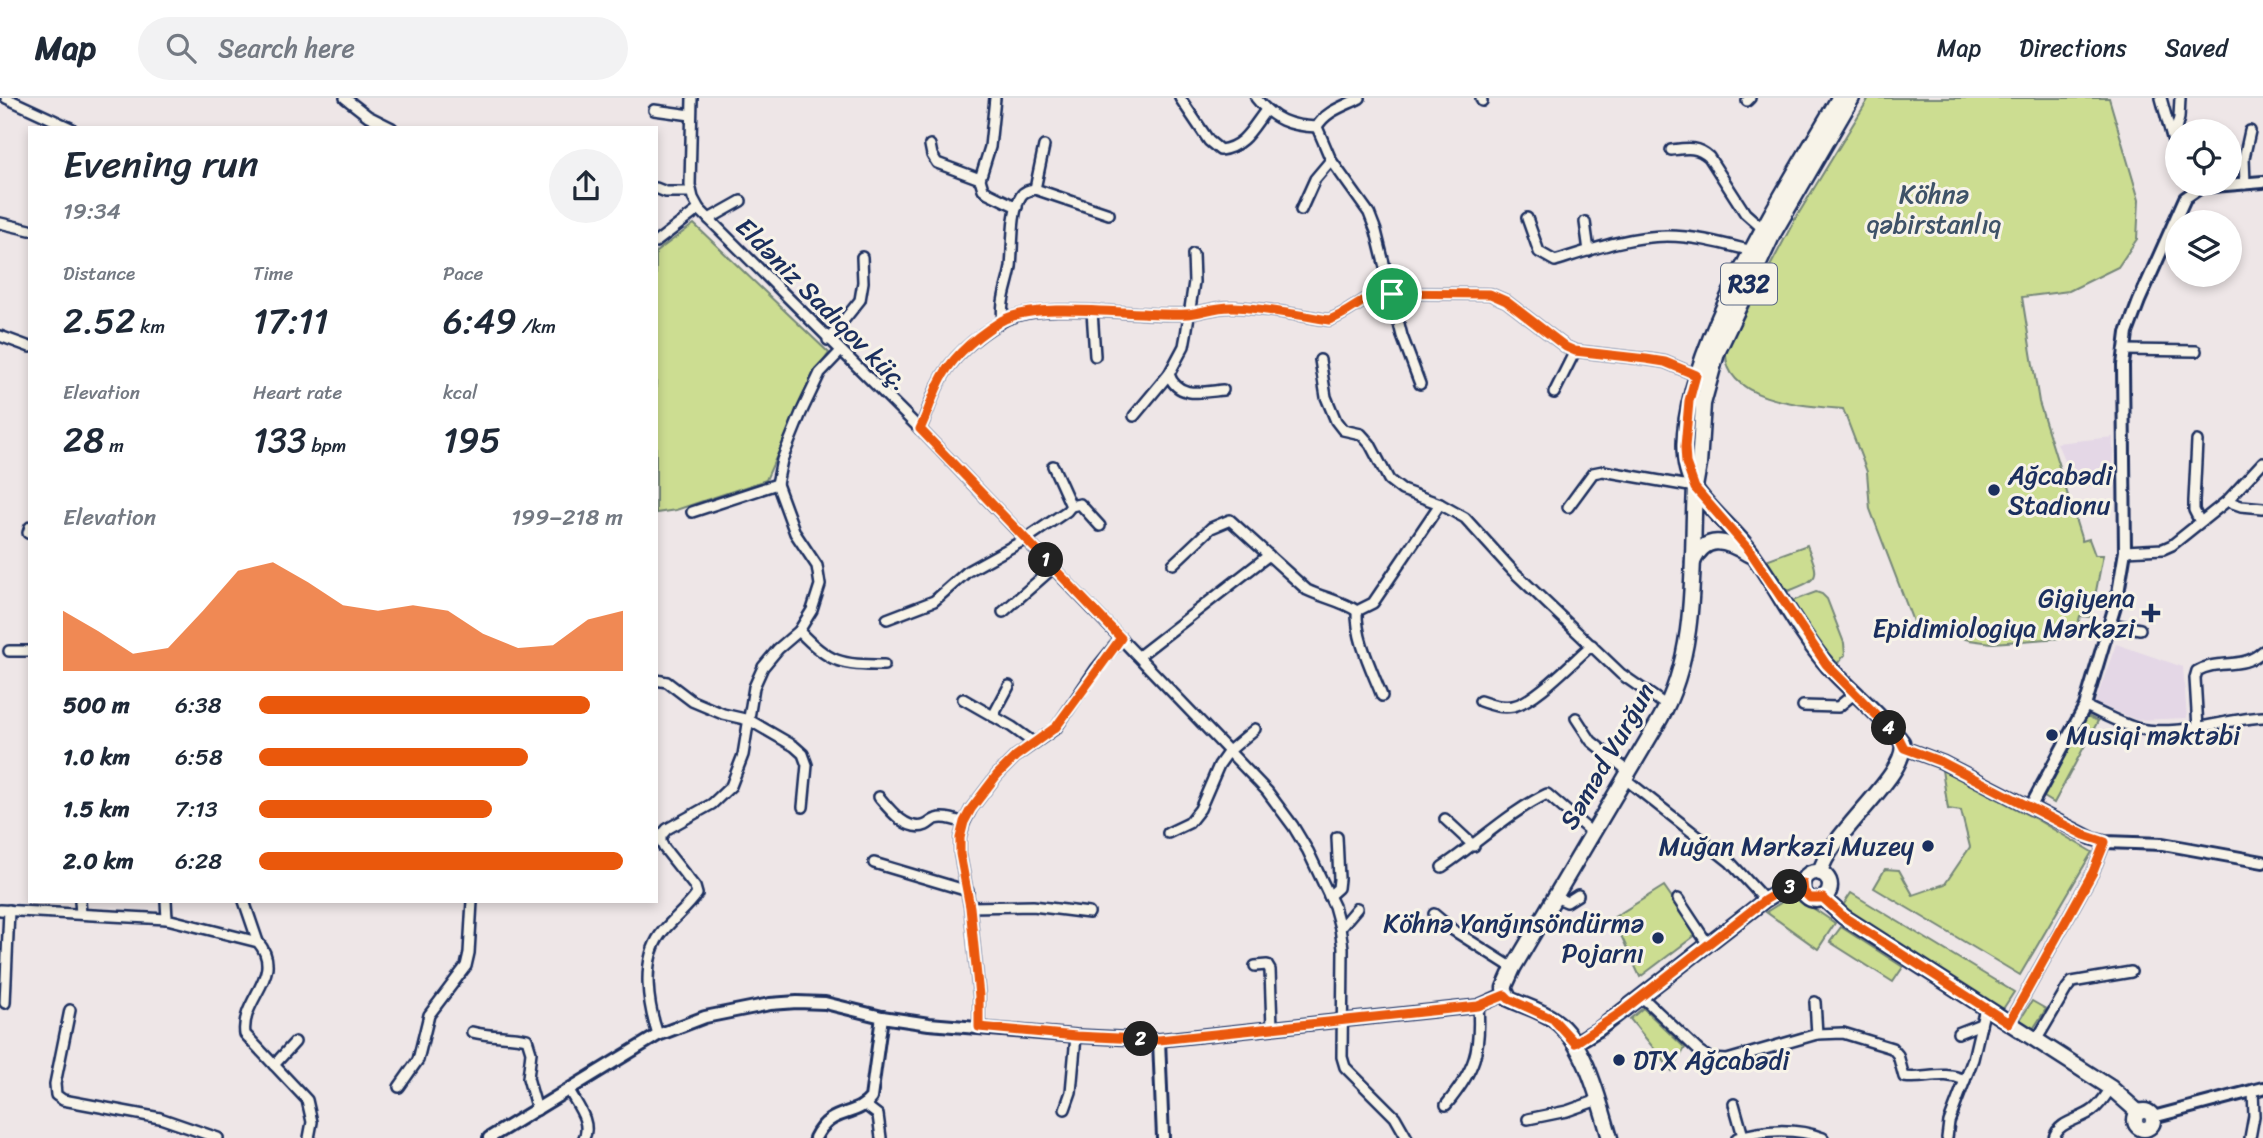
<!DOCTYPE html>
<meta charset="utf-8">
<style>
body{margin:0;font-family:Sriracha,sans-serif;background:#f2f2f3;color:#1f2937;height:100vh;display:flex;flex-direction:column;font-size:26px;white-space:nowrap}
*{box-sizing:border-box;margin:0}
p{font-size:23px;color:#747a83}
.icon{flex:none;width:38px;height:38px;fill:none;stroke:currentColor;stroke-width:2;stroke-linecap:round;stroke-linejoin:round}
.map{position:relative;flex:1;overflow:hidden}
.sheet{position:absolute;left:28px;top:28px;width:630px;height:777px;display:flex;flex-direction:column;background:#fff;border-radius:0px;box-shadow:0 4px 10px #0003}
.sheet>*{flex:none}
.controls{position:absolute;left:2165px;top:21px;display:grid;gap:14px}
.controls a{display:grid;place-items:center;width:77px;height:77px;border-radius:50%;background:#fff;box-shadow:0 4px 10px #0003;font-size:35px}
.pin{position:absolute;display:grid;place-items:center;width:60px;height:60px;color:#fff;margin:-30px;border:4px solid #fff;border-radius:50%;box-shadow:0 2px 7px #0007}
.km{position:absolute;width:35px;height:35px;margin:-18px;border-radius:50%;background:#222;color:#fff;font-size:19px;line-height:35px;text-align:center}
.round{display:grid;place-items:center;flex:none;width:74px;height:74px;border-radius:37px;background:#f2f2f3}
.overview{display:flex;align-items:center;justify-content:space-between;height:119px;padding:0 35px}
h1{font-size:38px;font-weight:600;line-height:52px}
.metrics{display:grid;grid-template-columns:repeat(3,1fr);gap:10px;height:119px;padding:7px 35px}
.metrics div{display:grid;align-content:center}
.metrics b{font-size:35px;font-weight:600}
.metrics small{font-size:19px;font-weight:400}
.metrics p{font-size:19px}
.chart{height:196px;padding:14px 35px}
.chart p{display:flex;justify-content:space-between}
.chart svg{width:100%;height:126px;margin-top:7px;fill:#ea580c;opacity:.7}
ul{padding:0 35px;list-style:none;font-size:23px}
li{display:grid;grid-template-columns:112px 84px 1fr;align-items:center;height:52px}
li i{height:18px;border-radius:9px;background:#ea580c}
header{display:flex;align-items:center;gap:42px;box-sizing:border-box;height:98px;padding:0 35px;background:#fff;border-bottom:2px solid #e0e1e3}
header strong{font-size:33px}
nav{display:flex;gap:38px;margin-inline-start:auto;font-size:24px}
.search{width:490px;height:63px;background:#f2f2f3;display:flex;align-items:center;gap:18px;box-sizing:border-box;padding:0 24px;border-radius:38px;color:#747a83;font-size:26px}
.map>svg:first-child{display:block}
.built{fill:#e4d7e6}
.green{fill:#ccdd91;stroke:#748678;stroke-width:2}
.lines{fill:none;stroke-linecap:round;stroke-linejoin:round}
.minor-casing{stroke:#1b2f5e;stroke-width:14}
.tertiary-casing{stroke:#1b2f5e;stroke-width:16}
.secondary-casing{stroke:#1b2f5e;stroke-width:18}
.primary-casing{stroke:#1b2f5e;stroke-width:19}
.minor{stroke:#f7f3e8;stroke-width:9}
.tertiary{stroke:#f7f3e8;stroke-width:10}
.secondary{stroke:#f7f3e8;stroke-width:12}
.primary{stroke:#f7f3e8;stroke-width:14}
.route-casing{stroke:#fff;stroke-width:14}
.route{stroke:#ea580c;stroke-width:9}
.poi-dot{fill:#1b2f5e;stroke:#f7f3e8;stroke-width:2.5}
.labels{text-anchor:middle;stroke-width:6;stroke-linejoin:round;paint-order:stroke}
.shield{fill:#f7f3e8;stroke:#5d6a87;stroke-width:2}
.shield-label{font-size:24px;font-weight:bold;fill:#1b2f5e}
.park-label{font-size:26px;fill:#3e5268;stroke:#f7f3e8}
.street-label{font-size:26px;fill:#1b2f5e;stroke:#f7f3e8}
.poi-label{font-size:26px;fill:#1b2f5e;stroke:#f7f3e8;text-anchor:start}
</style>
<header>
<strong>Map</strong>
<div class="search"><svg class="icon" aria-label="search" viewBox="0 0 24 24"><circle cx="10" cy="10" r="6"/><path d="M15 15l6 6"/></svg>Search here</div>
<nav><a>Map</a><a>Directions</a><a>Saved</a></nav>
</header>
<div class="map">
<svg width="2263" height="1040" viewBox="0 0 2263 1040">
<rect width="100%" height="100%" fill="#eee6e7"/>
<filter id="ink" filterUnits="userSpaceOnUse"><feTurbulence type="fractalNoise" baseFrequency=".0143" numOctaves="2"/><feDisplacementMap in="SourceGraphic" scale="14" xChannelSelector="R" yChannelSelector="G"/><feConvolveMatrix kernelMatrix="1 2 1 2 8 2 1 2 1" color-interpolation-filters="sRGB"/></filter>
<g filter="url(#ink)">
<g class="built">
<polygon points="2113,339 2112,389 2075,388 2057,345"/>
<polygon points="2116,546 2183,569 2187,620 2137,622 2095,605"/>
</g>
<g class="green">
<path d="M1869,0H2109L2139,102L2137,141L2118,169L2069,193L2022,199L2039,304L2082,443L2089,441L2095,457H2103L2091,519L2080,518L2075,539L1992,545L1969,542L1914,526L1870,411L1867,374L1843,311C1807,308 1722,304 1726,252L1794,123Z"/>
<polygon points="694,126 829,255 811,281 766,382 676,412 656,415 656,154"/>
<path d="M1807,447C1819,479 1822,480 1788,493L1766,462Z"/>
<polygon points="1816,494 1822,496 1827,501 1844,545 1845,557 1836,567 1792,503"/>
<polygon points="2087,618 2098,623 2054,705 2044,699"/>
<polygon points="1942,672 2034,720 2092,754 2020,877 1874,790 1885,771 1899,772 1913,797 1945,786 1970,749 1961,713 1948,711"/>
<polygon points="1664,788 1697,836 1640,879 1613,820"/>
<polygon points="1851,795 2014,894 2003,911 1840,812"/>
<polygon points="1787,801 1801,802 1835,825 1818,851 1766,814"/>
<polygon points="1841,829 1903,869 1893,884 1830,844"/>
<polygon points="2032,903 2046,911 2033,931 2020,922"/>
<polygon points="1643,910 1685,950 1672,973 1630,921"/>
</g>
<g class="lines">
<g class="minor-casing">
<g id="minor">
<polyline points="6,0 71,30"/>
<polyline points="345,0 368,18 392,30"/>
<polyline points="692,0 690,87 693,100 699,111 920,331 1267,693 1293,728 1308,753 1334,808 1340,830 1343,850 1342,959 1345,969 1395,1019 1407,1040"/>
<polyline points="995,0 990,49 980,81 983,91 988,95 1017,109"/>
<path d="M1180,0L1209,43L1220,52C1244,49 1252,30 1266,12"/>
<path d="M1256,0C1273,22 1290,28 1317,29"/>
<polyline points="1481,0 1482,3"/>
<polyline points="2161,0 2177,58"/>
<polyline points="1747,3 1750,0"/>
<polyline points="654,12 691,17"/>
<polyline points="1317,29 1331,62 1369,115 1376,133 1402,238 1420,286"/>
<path d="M1317,29C1325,13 1345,8 1360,0"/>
<polyline points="2174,40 2179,20 2180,0"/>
<polyline points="930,47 932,57 937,65 980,81"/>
<path d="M1671,52C1687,50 1697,48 1709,59L1745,115L1763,131"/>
<polyline points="2245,86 2244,60 2250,33"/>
<polyline points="656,90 666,94 691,94"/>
<polyline points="1035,91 1044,48"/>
<polyline points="1301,112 1315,81 1331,62"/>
<path d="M1527,120L1539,154L1555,163C1590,152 1629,138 1667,138C1696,138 1724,146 1752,153"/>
<polyline points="709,121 741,103"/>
<polyline points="1585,124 1589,153"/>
<polyline points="0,125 30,132"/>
<polyline points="656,144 699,111"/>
<path d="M1193,156L1194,184L1186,237L1184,248L1169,276C1177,301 1203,294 1223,292"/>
<polyline points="1092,213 1095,258"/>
<path d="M1003,223C1000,202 1008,188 1011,169C1013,150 1011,113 1021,98C1024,93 1029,92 1035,91L1109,116"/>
<polyline points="0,238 30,249"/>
<polyline points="828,242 860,202 863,184 862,159"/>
<polyline points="2124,252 2196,253"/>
<polyline points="1320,262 1326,299 1336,323 1343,332 1361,336 1370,346 1389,382 1402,392 1440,406 1465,420 1513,473 1621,576 1667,608"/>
<polyline points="1554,295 1575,253"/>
<polyline points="1134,318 1169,276"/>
<path d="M920,331C927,317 931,301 938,287C950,260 977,238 1001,224C1040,201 1139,219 1186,216C1203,215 1215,208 1234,209C1265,210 1298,217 1329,222C1347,216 1360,203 1378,195L1490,196L1506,203L1566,249L1575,253L1646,261L1665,264L1696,277"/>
<polyline points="2197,343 2194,403 2194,412 2200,424"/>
<polyline points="2227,403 2241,408 2263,410"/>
<polyline points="1071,408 1080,406 1100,428"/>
<polyline points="1568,409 1593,375 1603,373 1695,389"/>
<polyline points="692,414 777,386"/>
<polyline points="28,435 30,429"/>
<polyline points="2125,453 2163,451 2172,447 2227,403 2263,364"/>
<path d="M1173,466L1211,430L1230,422L1307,492C1324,500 1342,503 1357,513L1373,505L1440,406"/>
<path d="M1357,513C1356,542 1372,572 1382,598"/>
<polyline points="1003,514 1053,470"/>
<polyline points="887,521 934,503 968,473 1026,441 1067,413 1071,408 1053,368"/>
<polyline points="2111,526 2140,531"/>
<path d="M799,533C829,565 841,567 884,567"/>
<polyline points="9,553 30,553"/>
<polyline points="1139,558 1269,457"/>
<polyline points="656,582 667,584 692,603 723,616 749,622 794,648 803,656 807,667 803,709"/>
<polyline points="963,601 1012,629 1034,645"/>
<path d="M1480,603C1491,607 1501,610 1513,608C1535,604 1573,563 1592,547"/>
<polyline points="1803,608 1838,609 1855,595"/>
<path d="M2085,608C2101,615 2119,625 2136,630C2176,640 2224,621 2263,619"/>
<polyline points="993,618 1009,588"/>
<polyline points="1576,620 1591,643 1628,673"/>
<path d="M2198,630L2195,580L2197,573C2219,560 2242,573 2263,553"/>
<polyline points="1624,680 1730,764 1765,802"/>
<path d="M879,699C889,711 907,735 926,727C930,725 932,722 936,721C944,718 956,722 964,725"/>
<polyline points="1445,721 1474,748"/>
<polyline points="1168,735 1189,725 1200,711 1219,667 1229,653 1255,631"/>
<polyline points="874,765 968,793"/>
<path d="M1442,769C1477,746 1509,714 1547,696L1592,735"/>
<polyline points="1329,798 1338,790 1339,781 1337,739"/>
<polyline points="1555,799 1567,804 1578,797"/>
<polyline points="1678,801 1707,845"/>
<polyline points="80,803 81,816"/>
<path d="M166,803L167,821L258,844C286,877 240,901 245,936L307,1002L312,1024L309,1040"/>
<polyline points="244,803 258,844"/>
<polyline points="970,809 1033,808 1089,815"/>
<polyline points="0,812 167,821"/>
<polyline points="1434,816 1453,832 1513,870"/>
<polyline points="1340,830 1357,810"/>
<polyline points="1255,868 1267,867 1270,872 1272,929"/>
<path d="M1641,898L1699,953L1711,961L1727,962L1817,936L1843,935L1892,950L1898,957L1904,979C1926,982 1942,972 1965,982"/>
<polyline points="1815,904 1817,936"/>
<polyline points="5,905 9,812"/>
<polyline points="70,912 55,986 56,997 63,1002 160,1020 218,1040"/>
<polyline points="2009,925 2093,774 2105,744"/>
<polyline points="979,929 979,898 970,809 960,756 960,740 964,725 971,711 997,677 1016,658 1056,630 1096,571 1121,540"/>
<path d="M472,934C491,939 509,937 527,941L531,954L528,980L537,1012"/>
<polyline points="1958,935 1981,926"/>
<path d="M658,937C648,907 641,864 660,837C671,822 687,811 697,796L695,789L664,750L661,744V738L667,731L712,706L731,688L743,657L754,589L763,569L778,551L799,533L812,512L820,487L817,468L795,435L777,386L782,362L801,315L820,275L840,254"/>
<polyline points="2037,941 2067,890 2072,884 2131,874"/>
<polyline points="274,967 295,944"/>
<polyline points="399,989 418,962 429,917 466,868 469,855 472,803"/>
<path d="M569,992C576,1006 592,1024 584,1040"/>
<polyline points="1734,1006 1743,1038"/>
<polyline points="865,1007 878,1017 881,1040"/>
<path d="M1446,1007C1475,972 1481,953 1478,908"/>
<polyline points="1065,1011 1071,994 1076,938"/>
<polyline points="1528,1021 1567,1013 1598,1002"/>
<path d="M1737,1040C1763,1031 1797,1030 1823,1040"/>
<polyline points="1947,1040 1949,1024 1973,961 1985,910"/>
<path d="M2054,1040C2058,1023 2081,1022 2093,1012C2101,1006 2106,997 2111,990"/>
<polyline points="2250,1040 2254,1018 2253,992"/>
</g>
</g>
<g class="tertiary-casing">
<g id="tertiary">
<polyline points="1904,650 1942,664 2093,741 2105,744 2163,746 2263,764"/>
<polyline points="2031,708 2085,608 2117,501 2125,453 2123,267 2127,235 2139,203 2185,100 2201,89 2263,84"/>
<polyline points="1159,942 1163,1040"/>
<polyline points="2153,1019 2263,990"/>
<polyline points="489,1040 658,937 705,919 770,906 797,904 825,905 882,919 929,926 1076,938 1159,942 1478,908 1505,896"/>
<path d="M815,1040C831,1008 854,1021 871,1000L882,919"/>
</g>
</g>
<g class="secondary-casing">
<polyline id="secondary" points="1575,945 1599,931 1765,802 1780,793 1803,785"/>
</g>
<g class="primary-casing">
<g id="primary">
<path d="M1693,464C1705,436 1726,442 1748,456"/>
<circle cx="1816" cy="788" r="14"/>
<path d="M1820,775C1828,736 1911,675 1902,644C1880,616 1852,594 1828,568C1798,534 1778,491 1751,454C1735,432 1711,414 1695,390C1643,309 1796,75 1839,0"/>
<polyline points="1823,800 1844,819 2111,990 2138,1014"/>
<circle cx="2144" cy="1022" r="9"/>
<path d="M1610,1040C1599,1004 1586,945 1554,922C1541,912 1524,908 1509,901L1504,890L1513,870L1660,621C1699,553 1691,465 1695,389L1699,367L1703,306L1717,255L1773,136L1852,0"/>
</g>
</g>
<use href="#minor" class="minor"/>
<use href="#tertiary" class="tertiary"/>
<use href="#secondary" class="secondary"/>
<use href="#primary" class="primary"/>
</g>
</g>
<g class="lines" filter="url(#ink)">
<g class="route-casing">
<path id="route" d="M1378,195L1490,196L1506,203L1566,249L1575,253L1646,261L1665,264L1696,277L1689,303L1685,349L1686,365L1695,390L1749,452L1826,566L1899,640L1904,650L1942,664L2084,737L2105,744L2093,774L2009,925L1844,819L1823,800H1810L1804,794L1803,785L1780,793L1765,802L1620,915L1575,945L1553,921L1509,901L1505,897L1478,908L1159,942L1076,938L979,929V898L970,809L960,756V740L964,724L971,711L997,677L1016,658L1056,629L1121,540L920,331C927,317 931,302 938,287C950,260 977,238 1001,223C1039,201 1139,219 1186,216C1203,215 1215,208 1234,209C1265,210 1298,217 1329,222C1347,216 1360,203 1378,195Z"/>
</g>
<use href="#route" class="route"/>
</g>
<g class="poi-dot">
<circle cx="1994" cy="392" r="7"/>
<path d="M2147.5 504.5h7v7h7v7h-7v7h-7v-7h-7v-7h7z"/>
<circle cx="2052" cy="637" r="7"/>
<circle cx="1928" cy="748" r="7"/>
<circle cx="1658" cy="840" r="7"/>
<circle cx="1619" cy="962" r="7"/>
</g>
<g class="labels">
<rect class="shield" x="1721" y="165.5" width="56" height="41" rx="5"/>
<g class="shield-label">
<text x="1749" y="194">R32</text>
</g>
<g class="park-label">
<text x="1934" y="105">Köhnə<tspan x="1934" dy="30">qəbirstanlıq</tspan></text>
</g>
<g class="street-label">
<text transform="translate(823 206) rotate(45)" y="9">Eldəniz Sadıqov küç.</text>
<text transform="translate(1607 658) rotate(-60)" y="9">Səməd Vurğun</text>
</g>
<g class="poi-label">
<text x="2008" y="386">Ağcabədi<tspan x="2008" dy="30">Stadionu</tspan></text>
<text x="2135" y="509" text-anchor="end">Gigiyena<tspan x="2135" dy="30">Epidimiologiya Mərkəzi</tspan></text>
<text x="2066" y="646">Musiqi məktəbi</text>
<text x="1914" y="757" text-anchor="end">Muğan Mərkəzi Muzey</text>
<text x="1644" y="834" text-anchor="end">Köhnə Yanğınsöndürmə<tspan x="1644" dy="30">Pojarnı</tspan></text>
<text x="1633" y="971">DTX Ağcabədi</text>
</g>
</g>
</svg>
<div class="controls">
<a><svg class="icon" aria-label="locate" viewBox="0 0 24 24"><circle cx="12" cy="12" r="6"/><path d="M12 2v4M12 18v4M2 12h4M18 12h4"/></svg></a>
<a><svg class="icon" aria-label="layers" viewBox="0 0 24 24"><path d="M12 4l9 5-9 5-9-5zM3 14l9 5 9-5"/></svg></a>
</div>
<div class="pin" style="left:1392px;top:196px;background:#1e9e55"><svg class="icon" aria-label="arrive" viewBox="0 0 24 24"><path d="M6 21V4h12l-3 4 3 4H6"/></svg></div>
<b class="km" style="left:1046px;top:462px">1</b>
<b class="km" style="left:1141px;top:941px">2</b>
<b class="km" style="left:1790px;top:789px">3</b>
<b class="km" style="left:1889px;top:630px">4</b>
<section class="sheet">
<div class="overview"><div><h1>Evening run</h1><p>19:34</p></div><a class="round"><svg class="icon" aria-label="share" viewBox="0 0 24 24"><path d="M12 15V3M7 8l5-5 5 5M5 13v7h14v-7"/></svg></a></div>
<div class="metrics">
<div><p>Distance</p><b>2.52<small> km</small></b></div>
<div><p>Time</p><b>17:11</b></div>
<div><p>Pace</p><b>6:49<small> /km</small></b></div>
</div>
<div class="metrics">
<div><p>Elevation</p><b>28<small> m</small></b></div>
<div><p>Heart rate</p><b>133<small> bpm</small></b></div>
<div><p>kcal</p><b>195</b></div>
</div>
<div class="chart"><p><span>Elevation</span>199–218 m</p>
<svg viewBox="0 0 160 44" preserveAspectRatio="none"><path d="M0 44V23L10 30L20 38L30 36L40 23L50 9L60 6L70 13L80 21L90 23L100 21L110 23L120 31L130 36L140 35L150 26L160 23V44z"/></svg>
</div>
<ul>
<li><b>500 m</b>6:38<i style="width:91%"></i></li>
<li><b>1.0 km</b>6:58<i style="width:74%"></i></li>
<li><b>1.5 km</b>7:13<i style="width:64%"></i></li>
<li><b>2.0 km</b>6:28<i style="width:100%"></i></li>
</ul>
</section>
</div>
